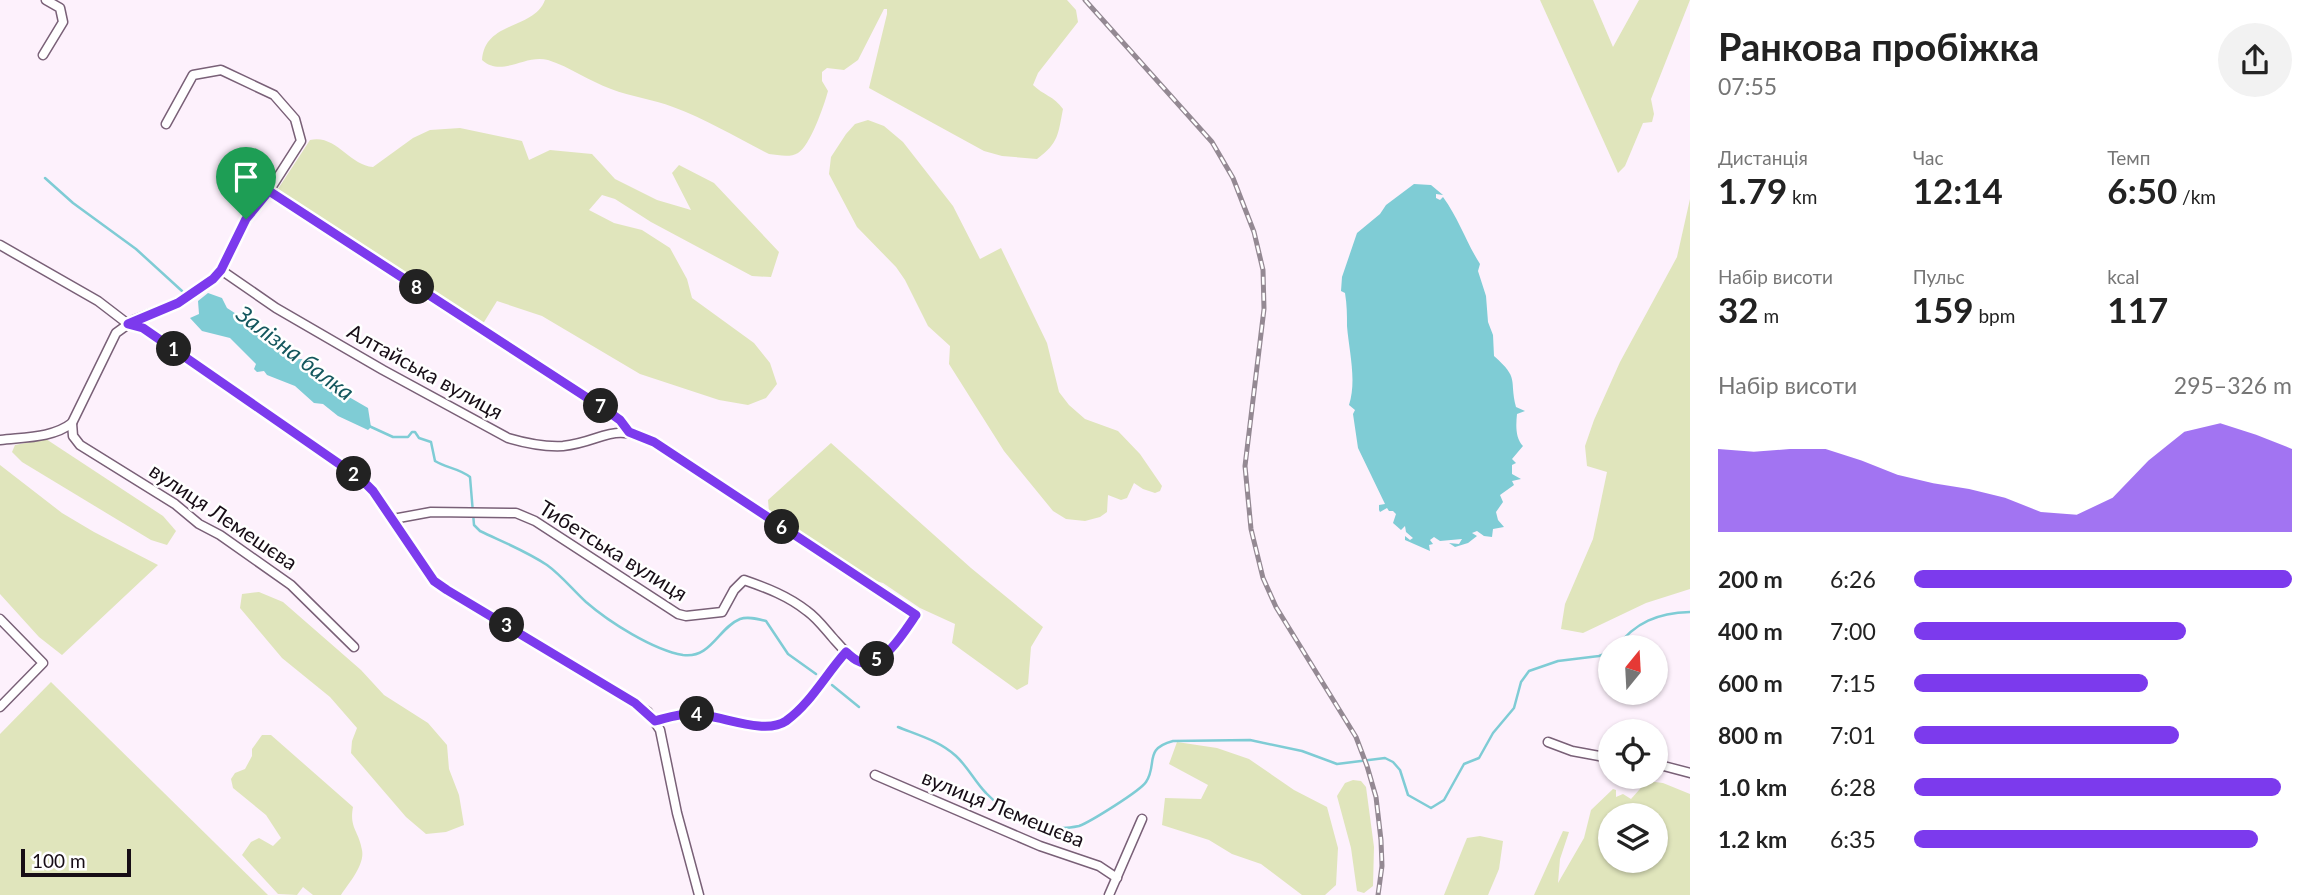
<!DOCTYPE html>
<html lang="uk">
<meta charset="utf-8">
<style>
body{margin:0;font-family:Lato,sans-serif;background:#f2f2f2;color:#222;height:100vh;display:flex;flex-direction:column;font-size:26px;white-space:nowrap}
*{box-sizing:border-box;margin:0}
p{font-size:23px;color:#767676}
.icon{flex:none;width:38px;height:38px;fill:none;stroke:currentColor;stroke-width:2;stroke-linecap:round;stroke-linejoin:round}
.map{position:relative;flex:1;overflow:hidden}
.panel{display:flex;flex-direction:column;background:#fff;width:630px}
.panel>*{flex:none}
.needle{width:46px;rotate:18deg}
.fabs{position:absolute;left:1598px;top:635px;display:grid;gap:14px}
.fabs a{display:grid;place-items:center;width:70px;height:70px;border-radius:50%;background:#fff;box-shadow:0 2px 5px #0004;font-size:35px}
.scale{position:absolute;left:21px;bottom:18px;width:110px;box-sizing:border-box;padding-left:7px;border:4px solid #170d16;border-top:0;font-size:19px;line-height:24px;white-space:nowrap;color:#170d16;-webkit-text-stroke:5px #fff;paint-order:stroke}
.pin{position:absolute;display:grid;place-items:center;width:60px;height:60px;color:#fff;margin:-72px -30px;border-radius:50% 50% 50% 0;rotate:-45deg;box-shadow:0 0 7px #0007}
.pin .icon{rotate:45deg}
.km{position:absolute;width:35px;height:35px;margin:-18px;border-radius:50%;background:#222;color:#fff;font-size:19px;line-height:35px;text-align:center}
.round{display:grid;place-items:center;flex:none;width:74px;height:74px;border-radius:37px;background:#f2f2f2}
.summary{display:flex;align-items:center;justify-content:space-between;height:119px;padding:0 28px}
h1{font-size:38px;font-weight:700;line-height:52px}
.stats{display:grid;grid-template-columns:repeat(3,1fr);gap:10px;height:119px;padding:7px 28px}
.stats div{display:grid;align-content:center}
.stats b{font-size:35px;font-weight:700}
.stats small{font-size:19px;font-weight:400}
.stats p{font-size:19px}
.chart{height:196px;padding:14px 28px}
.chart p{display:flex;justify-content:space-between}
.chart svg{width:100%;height:126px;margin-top:7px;fill:#7c3aed;opacity:.7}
ul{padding:0 28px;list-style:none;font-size:23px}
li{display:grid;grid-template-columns:112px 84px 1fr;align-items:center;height:52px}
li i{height:18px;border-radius:9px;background:#7c3aed}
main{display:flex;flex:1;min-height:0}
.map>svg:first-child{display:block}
.green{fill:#e0e5bc;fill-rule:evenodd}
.water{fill:#7fccd5}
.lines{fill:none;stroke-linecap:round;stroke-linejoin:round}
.stream{stroke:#7fccd5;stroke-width:2.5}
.minor-casing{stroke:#796077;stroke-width:11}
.minor{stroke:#fff;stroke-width:8}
.rail-casing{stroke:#948993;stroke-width:5}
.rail{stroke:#fff;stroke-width:2.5;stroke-dasharray:8;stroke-linecap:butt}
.route-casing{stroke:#fff;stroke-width:14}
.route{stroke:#7c3aed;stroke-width:9}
.labels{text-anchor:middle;stroke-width:5;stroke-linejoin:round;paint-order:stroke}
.street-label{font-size:21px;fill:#170d16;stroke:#fff}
.water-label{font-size:23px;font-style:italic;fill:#14575e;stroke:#fff}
</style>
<main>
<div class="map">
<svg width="1690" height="895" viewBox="0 0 1690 895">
<rect width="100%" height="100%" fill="#fdf1fc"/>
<g class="green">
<path d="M545,0H1067L1076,10L1078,22L1038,73L1033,85C1043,95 1054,96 1063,109C1058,134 1059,143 1037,159L1002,156L984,151L869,88L887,14V9H884L858,60L844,70L827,68L822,72V81L828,91C824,106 810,146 798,153C790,158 778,155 769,154C737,138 706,119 673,107C653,99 631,97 611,89C589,81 570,67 548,60C524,54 502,78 482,60C485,20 534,30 545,0Z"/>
<polygon points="1540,0 1593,0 1613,47 1639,0 1690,0 1651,99 1654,114 1652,122 1643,123 1625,166 1618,173"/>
<polygon points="868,120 884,126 903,142 953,206 980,259 1001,248 1047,343 1059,392 1069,405 1085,419 1118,431 1140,454 1162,486 1160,491 1155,493 1143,489 1134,483 1127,498 1121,500 1108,495 1107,512 1100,517 1085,521 1066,519 1053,511 1004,451 949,364 950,346 928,326 905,280 896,267 857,227 829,174 831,157 846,134 855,124"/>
<path d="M460,128L522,141L529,160L550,150L592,154L615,179L657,200L691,210L672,173L679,165L714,183L779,252L771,277L752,276L651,222L615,199L602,195L589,210L614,223L642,230L670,248L687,279L692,298L754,343L770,363L777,384L766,398L748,405L719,400L640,374L542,316L497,301L481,327L276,192L310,140C336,134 349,165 373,167L413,138L430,130Z"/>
<polygon points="1690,199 1690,589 1646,603 1583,633 1561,629 1565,604 1593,539 1607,472 1587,466 1585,446 1594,420 1620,362 1677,257"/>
<polygon points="46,439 163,516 176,531 167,545 151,540 22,462 12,452 15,445"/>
<polygon points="831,443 971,568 1043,627 1031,647 1028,684 1017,690 952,643 955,624 920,608 883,583 861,577 769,512 768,500"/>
<polygon points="0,465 62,513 94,532 158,565 62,655 39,637 0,594"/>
<polygon points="259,592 283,602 361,670 384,695 428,723 447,745 449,769 459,795 464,825 446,832 426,834 406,817 351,753 352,741 357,728 330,697 282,658 240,608 242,594"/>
<polygon points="51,682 268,895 0,895 0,734"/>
<path d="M262,735H271L353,807C349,828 359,831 362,850C365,865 349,883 341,895H313L303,887L297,895L278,894L242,855L251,842L259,838L273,846L281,838L266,815L233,788L231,779L235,773L245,769L252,756V749Z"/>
<polygon points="1177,742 1217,748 1249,759 1294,790 1327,807 1338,848 1336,885 1325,895 1302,895 1261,864 1232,854 1209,840 1162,825 1165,798 1201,799 1208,785 1169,764"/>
<polygon points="1353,780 1361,781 1366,787 1374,847 1373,886 1364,893 1357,891 1351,848 1337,796 1345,783"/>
<path d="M1647,781L1663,783L1690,794V895H1534L1563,831L1569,832L1560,859L1558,883L1584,838L1591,810L1613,789L1616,790V797L1623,794L1631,799ZM1610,816H1656V861H1610Z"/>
<polygon points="1480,836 1503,841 1499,869 1488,895 1444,895 1467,838"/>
</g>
<g class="water">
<path d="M1414,184L1431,185L1443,195L1436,194V198L1440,200L1443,197C1459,219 1466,242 1480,264L1478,271L1486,296L1488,322L1493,335L1494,356C1520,379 1509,379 1516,407L1525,411L1517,414C1516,424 1515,438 1523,446L1512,459L1516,463L1512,465V474L1521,479L1512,481L1514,485L1500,495L1503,502L1496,512L1498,520L1504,527L1493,529L1492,537L1484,536L1477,531L1472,533L1477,536L1468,543L1455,547L1449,543L1459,544L1462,539L1440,541L1434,537L1430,540L1433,544L1429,545L1430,551L1405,540V536L1410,540L1413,538L1406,532L1405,526L1401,530L1393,523L1396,514L1393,511H1389L1387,508L1380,512L1379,510V505L1385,504L1358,448L1353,414L1355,410L1349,405C1357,380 1349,351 1347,326C1347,315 1347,305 1345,293L1341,291L1342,277L1357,233L1380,214L1386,205Z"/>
<polygon points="208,293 222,298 227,308 272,337 288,355 295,355 297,359 305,359 309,367 339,384 349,397 368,408 371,427 368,430 338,416 323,404 314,403 295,386 267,375 264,371 257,372 254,369 256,364 230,338 202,331 190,318 199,314 198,301"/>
</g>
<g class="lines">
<g class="stream">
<polyline points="45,178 73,203 136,249 182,291"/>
<path d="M369,426L393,437H408L412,432H415L419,438L431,442L435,461C446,468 459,468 470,477L474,525L480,531C503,542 526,551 547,565C561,575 573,590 586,602C609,622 653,650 683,655C711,659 718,628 740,619C748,616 758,619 766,621L788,654L816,674"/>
<path d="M1616,648C1635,622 1658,613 1690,612"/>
<polyline points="832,685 859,707"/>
<path d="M898,727C918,735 940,741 956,756C968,767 975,782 986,793C1006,814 1035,827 1063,828C1068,828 1074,827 1079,826C1090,822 1140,791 1146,782C1158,764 1143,749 1173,741L1250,740L1302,751L1337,764L1385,758L1393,762L1400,770L1408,795L1431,808L1444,800L1464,764L1479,758L1493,733L1514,708L1521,682L1529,671L1558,661L1599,656L1610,652"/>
</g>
<g class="minor-casing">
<g id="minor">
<polyline points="43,55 63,22 60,8 46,0"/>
<polyline points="269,191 606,410 620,420 629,432"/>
<polyline points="0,245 98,301 128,324 143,329 346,468 373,490 434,581 648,712 660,730 677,813 699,895"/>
<path d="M221,270L276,308L383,370L508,438C525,443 544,447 563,446C603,442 611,421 654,442L916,615C905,630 880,673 857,661C848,656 840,646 833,638C825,629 817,618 807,611C788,596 767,588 744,580L734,590L722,612L686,616L678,614L535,521L516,513L431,512L393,519"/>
<polyline points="72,423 73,436 80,445 175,504 199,524 220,535 291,585 354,647"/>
<path d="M0,440C24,437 53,438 72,423L116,333L134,320L178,303L213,279L221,270L246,219L269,191L301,141L295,119L274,95L221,70L193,75L166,124"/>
<polyline points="0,619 43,663 0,707"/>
<path d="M655,721C667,718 680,713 692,713C720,714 765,736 786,721C811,703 826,674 846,652"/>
<polyline points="1548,742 1572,751 1610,758"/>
<polyline points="1656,764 1690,773"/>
<polyline points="875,775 1040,846 1099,866 1117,878"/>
<polyline points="1109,895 1142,819"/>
</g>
</g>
<use href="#minor" class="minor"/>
<g class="rail-casing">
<polyline id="rail" points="1085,0 1212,142 1233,178 1254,232 1263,270 1264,309 1245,466 1251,529 1263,578 1276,607 1356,737 1367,766 1376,797 1381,840 1382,866 1378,895"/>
</g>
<use href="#rail" class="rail"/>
</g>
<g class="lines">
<g class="route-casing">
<path id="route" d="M269,191L606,410L620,420L629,432L654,442L916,615C906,629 885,665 865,663C857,663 851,656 846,652C826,674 811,703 786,721C764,736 719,714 692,714C680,713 667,718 655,721L635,703L447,590L434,581L373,491L361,479L143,328L128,324L178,303L213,279L221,270L246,219Z"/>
</g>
<use href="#route" class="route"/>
</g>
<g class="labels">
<g class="street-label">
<text transform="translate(425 372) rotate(29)" y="7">Алтайська вулиця</text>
<text transform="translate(223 517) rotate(34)" y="7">вулиця Лемешєва</text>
<text transform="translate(613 551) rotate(32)" y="7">Тибетська вулиця</text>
<text transform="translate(1003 809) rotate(22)" y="7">вулиця Лемешєва</text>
</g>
<g class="water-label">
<text transform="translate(295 353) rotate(37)" y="8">Залізна балка</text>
</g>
</g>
</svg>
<div class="fabs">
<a><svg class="needle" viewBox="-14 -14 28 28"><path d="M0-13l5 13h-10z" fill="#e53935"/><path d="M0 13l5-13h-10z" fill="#767676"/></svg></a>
<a><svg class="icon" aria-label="locate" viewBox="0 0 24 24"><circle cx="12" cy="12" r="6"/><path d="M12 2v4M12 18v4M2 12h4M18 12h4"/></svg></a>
<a><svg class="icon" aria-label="layers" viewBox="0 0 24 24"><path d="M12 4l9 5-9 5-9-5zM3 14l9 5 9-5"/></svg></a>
</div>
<div class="scale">100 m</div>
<div class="pin" style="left:246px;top:219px;background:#1e9e55"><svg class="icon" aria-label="arrive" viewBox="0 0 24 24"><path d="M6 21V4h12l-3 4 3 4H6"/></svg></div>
<b class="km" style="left:174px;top:349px">1</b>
<b class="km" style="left:354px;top:474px">2</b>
<b class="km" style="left:507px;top:625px">3</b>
<b class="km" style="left:697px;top:714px">4</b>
<b class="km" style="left:877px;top:659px">5</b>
<b class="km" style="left:782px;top:527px">6</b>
<b class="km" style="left:601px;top:406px">7</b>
<b class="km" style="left:417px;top:287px">8</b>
</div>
<section class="panel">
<div class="summary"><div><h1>Ранкова пробіжка</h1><p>07:55</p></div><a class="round"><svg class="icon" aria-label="share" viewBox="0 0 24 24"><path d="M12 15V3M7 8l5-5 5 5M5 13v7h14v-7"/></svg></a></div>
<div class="stats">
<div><p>Дистанція</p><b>1.79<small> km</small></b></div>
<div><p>Час</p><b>12:14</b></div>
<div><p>Темп</p><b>6:50<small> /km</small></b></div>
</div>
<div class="stats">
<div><p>Набір висоти</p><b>32<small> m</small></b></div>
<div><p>Пульс</p><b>159<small> bpm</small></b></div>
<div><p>kcal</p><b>117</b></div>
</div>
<div class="chart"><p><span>Набір висоти</span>295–326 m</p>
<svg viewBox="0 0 160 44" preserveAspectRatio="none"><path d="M0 44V15L10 16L20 15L30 15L40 19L50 24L60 27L70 29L80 32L90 37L100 38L110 32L120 19L130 9L140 6L150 10L160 15V44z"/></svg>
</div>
<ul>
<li><b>200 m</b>6:26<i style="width:100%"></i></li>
<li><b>400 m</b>7:00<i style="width:72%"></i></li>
<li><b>600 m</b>7:15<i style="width:62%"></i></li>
<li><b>800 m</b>7:01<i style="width:70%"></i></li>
<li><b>1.0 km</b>6:28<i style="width:97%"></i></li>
<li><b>1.2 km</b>6:35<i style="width:91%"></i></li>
</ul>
</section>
</main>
